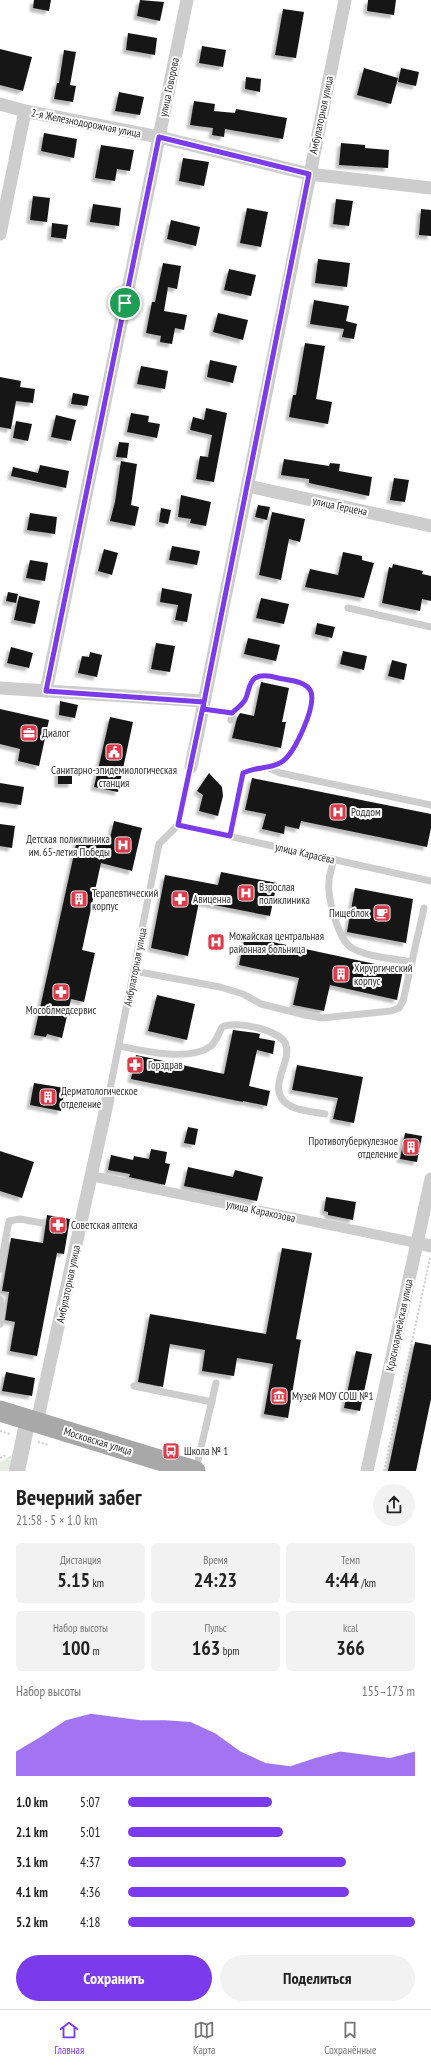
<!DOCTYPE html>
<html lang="ru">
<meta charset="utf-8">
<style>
body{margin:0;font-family:"PT Sans Narrow",sans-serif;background:#f2f2f2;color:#222;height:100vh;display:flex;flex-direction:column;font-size:15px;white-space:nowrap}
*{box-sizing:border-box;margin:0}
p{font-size:13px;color:#767676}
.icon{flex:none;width:22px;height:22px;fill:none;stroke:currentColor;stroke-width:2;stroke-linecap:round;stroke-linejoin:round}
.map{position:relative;height:1471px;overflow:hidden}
.sheet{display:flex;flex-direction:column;background:#fff;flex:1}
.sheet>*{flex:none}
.pin{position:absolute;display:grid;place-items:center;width:34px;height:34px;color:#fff;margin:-17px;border:2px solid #fff;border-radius:50%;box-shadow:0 1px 4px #0007}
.round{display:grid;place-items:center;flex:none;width:42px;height:42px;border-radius:21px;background:#f2f2f2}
.headline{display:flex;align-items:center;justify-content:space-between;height:68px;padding:0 16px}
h1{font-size:22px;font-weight:600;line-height:30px}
.figures{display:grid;grid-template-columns:repeat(3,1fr);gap:6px;height:68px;padding:4px 16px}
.figures div{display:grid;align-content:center;border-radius:6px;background:#f2f2f2;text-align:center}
.figures b{font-size:20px;font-weight:600}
.figures small{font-size:11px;font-weight:400}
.figures p{font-size:11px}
.chart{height:112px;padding:8px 16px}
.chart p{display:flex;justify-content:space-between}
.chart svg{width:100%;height:72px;margin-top:4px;fill:#7c3aed;opacity:.7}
.action{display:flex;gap:8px;margin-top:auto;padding:8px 16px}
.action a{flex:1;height:46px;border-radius:24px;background:#7c3aed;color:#fff;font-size:16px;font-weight:600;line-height:46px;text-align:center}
.action a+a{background:#f2f2f2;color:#222}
ul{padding:0 16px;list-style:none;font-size:13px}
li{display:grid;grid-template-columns:64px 48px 1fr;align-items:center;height:30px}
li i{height:10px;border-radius:5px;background:#7c3aed}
.dock{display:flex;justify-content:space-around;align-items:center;height:56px;border-top:1px solid #e0e0e0;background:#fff;font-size:11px;color:#767676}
.dock a{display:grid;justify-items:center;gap:2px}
.dock .on{color:#7c3aed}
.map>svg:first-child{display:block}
.green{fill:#e6ecdf}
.building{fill:#171717;filter:url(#shadow)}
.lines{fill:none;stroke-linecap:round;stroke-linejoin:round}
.path{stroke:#cdcdcd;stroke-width:2;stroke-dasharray:2 2;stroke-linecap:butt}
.service{stroke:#cdcdcd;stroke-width:7}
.pedestrian{stroke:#cdcdcd;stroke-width:10}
.minor{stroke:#cdcdcd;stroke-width:13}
.tertiary{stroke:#cdcdcd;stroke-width:16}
.primary{stroke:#a8a8a8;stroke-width:21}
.route-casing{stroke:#fff;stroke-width:8}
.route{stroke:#7c3aed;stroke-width:5}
.labels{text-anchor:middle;stroke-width:4;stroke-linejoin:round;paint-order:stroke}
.street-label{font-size:11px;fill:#303030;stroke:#fff}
.poi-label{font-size:11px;fill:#303030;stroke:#fff;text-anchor:start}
</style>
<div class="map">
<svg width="431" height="1471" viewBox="0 0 431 1471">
<defs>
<filter id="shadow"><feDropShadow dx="-3.5" dy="3.5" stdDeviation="1" flood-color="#0004"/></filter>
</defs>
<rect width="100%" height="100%" fill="#fff"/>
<polygon class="green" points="12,1455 9,1471 0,1471 0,1462"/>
<g class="building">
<polygon points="34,0 51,0 49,11 33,8"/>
<polygon points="140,0 164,2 160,21 137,16"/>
<polygon points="368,0 396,0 394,15 367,11"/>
<polygon points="283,9 304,12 296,58 275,55"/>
<polygon points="128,33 157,38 155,55 126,50"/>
<polygon points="202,46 226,50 223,67 199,63"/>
<polygon points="0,49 32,57 23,91 0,85"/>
<polygon points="64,50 76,52 70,85 76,86 73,102 54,99 57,83 59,83"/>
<polygon points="364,68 398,78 391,104 357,95"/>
<polygon points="401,68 419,72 416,86 398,82"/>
<polygon points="246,77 261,79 260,92 245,89"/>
<polygon points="119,92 144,97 140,115 115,111"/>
<polygon points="194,101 215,104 214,111 235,113 236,109 287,118 283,139 225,129 224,137 212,135 213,128 190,125"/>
<polygon points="44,133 77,139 74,158 41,151"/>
<polygon points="341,143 365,145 365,148 389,150 388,168 339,165"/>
<polygon points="101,145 134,150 130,171 117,169 115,181 95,178"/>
<polygon points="183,158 209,162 204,186 179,181"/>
<polygon points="33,196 50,198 47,222 30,220"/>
<polygon points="336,199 353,201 349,226 333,224"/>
<polygon points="93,204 121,208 119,226 90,222"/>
<polygon points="247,208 268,212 261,247 240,243"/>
<polygon points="421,209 431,210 431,236 419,235"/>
<polygon points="171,220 200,227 196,246 167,239"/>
<polygon points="52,223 68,225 66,239 51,237"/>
<polygon points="318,259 350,263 347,287 315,283"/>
<polygon points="163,263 181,266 177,289 168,287 164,311 187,315 184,330 175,328 172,344 160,342 161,336 146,333 152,302 155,302"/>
<polygon points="229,269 256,275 251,296 224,290"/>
<polygon points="314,300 349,306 346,321 357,324 354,339 342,337 344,329 310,324"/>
<polygon points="218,313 248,320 243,340 213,332"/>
<polygon points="305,343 325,346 316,399 332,402 328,424 289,417 293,395 296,395"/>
<polygon points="210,360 237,366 233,383 207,377"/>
<polygon points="141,366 168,371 165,389 137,384"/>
<polygon points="0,377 21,381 20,387 35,389 33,403 16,401 11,429 0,427"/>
<polygon points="73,393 89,396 87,406 71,404"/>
<polygon points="206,408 227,413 214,482 196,479 200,456 208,457 212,435 190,430 193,417 204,420"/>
<polygon points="131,413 149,416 148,422 160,424 157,438 127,432"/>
<polygon points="56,415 76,420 71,441 51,437"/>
<polygon points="16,421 32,424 28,441 13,438"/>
<polygon points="119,442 129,443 127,458 116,457"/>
<polygon points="284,459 329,466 330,463 340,464 339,471 372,477 369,496 309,483 309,479 281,475"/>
<polygon points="121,461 137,464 131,505 139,507 135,526 110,521 115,502"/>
<polygon points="40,465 69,471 66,488 11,476 13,467 38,473"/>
<polygon points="394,478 409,480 405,502 390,500"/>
<polygon points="181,495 211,502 206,526 190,523 191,519 178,517"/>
<polygon points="258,505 270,507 267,520 255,517"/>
<polygon points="161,508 171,510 168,524 159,522"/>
<polygon points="272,512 305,519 300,542 289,539 281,580 259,575"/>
<polygon points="30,513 57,517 55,534 27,530"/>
<polygon points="172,546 200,551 197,565 169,560"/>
<polygon points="104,549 118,553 112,575 98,571"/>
<polygon points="343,552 362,556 362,560 374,563 364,598 305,587 310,569 338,575"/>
<polygon points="30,560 48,563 45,581 26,578"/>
<polygon points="393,564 423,571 422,574 431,576 431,601 422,599 420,611 382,603 389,567 392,568"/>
<polygon points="162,588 192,594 187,622 175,620 178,605 160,602"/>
<polygon points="8,592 18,594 16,603 6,601"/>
<polygon points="19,596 40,601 35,624 14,620"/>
<polygon points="261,598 289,604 284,624 256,618"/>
<polygon points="317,623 335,627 332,638 315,634"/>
<polygon points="248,638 280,645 276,661 244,654"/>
<polygon points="156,643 175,646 170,672 151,669"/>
<polygon points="11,647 33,653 29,668 7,663"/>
<polygon points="343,651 367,656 364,670 340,664"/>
<polygon points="90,652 102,655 97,677 78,673 82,656 89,657"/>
<polygon points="392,660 407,664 404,680 388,676"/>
<polygon points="261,682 289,688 282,722 286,722 281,748 232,738 237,718 240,713 254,716"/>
<polygon points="60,701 78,705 75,718 59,715"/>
<polygon points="0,709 49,720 39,766 18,761 20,749 0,744"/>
<polygon points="110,717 133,722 118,792 94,787"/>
<rect x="58" y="770" width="14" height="14"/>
<polygon points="209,773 222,787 223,796 218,816 199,811 203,795 197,791"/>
<polygon points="252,778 431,814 431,828 427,847 301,821 299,829 285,826 284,834 262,829 266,814 245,810"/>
<polygon points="0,783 24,787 21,805 0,802"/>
<polygon points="114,821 142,828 132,871 101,863 82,950 95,953 84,1002 71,999 62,1038 47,1034 46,1037 34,1035 78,836 109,843"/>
<polygon points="0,824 15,826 12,848 0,846"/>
<polygon points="221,872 277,883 270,916 199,902 188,956 151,948 165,875 218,885"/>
<polygon points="355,888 413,899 406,943 347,932"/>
<polygon points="245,936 403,970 397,1000 330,985 324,1011 293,1005 299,978 239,965"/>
<polygon points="157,995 195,1004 187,1040 148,1031"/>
<polygon points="233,1030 256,1033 260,1034 259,1038 275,1041 273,1054 257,1050 249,1086 270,1091 267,1106 243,1101 243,1102 131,1079 136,1055 224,1074"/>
<polygon points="297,1065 363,1077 354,1123 333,1119 338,1098 292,1090"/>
<polygon points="34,1083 65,1088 61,1111 30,1105"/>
<polygon points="188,1127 198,1129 195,1145 184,1143"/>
<polygon points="405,1133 422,1136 417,1162 400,1159"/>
<polygon points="151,1149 167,1152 165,1163 170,1164 165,1185 129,1177 130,1174 108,1170 111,1155 133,1160 134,1156 149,1159"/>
<polygon points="0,1151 34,1162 22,1198 0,1191"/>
<polygon points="188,1167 233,1177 235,1170 263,1177 257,1201 184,1186"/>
<polygon points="326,1197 356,1202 353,1220 328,1215 328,1212 324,1211"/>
<polygon points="47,1215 70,1219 64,1254 57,1253 37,1356 10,1351 15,1322 5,1320 9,1292 2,1291 11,1238 43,1243"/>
<polygon points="282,1248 312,1253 296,1339 301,1340 288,1418 264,1414 273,1364 237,1358 234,1376 202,1371 205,1350 170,1344 163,1387 138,1382 150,1314 266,1334"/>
<polygon points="415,1342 431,1345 431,1399 416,1471 388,1471"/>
<polygon points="356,1351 372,1354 360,1411 344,1408"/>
<polygon points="6,1372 35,1378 32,1396 2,1391"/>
</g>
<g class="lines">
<g class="path">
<polyline points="0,1431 10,1434"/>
<polyline points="38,1442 49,1445"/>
<polyline points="0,1458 6,1455"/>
<polyline points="384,1471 430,1258"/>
</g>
<g class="service">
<polyline points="348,608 431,627"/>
<polyline points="203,709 232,713"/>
<polyline points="269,768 280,773 431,805"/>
<polyline points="178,825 431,881"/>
<path d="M230,836L243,773C256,766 271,770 283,761C295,752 316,706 311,692C306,680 261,671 252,681C248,686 248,695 245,700C240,708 233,710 231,720"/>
<path d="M334,859C332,866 330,873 329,880C327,897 338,940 352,948C367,957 395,959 412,962"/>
<polyline points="134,971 220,987 243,994 261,1004 305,1015 322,1018 391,1011 399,1008 403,1001 424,908"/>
<path d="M119,1046C143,1051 189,1062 211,1046C216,1042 219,1033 222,1027C234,1020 282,1030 286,1045C291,1062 271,1082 282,1099C290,1111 312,1111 325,1114"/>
<polyline points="108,1099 159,844 178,825 191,767"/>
<polyline points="0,1269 9,1221 20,1219 42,1223"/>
<polyline points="0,1299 2,1306 0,1324"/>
<polyline points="134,1386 212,1402"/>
<polyline points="196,1469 216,1383"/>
</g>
<polyline class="pedestrian" points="91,1176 417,1243"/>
<g class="minor">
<polyline points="0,104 25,111 159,137 309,174 431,188"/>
<polyline points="0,234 25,111"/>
<polyline points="248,486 431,526"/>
<polyline points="0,688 204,701"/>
<polyline points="46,691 187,0"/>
<polyline points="191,767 345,0"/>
<polyline points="417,1243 431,1246"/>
<polyline points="37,1422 108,1099"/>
<polyline points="367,1471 431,1179"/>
</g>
<polyline class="tertiary" points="17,1471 28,1419"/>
<polyline class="primary" points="0,1411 195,1471"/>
</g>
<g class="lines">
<g class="route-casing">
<path id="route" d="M125,303L46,691L204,702L178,825L230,836L243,773C256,766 271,770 283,761C295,752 316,707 311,692C307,681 288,680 278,678C271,676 262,674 255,678C248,683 249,693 245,700C242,705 236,709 232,713L203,709L204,702C240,526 275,350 309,174L159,137L125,303"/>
</g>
<use href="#route" class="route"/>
</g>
<defs>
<g id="office-square" transform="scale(0.9)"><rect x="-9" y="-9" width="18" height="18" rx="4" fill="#de3b4a" stroke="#fff"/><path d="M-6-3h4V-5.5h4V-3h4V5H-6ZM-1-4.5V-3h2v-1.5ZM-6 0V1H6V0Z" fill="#fff"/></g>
<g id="civic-square" transform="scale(0.9)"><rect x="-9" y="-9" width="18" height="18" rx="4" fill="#de3b4a" stroke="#fff"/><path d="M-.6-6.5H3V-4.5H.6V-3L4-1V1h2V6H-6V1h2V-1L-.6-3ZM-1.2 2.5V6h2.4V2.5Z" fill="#fff"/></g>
<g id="hospital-square" transform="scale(0.9)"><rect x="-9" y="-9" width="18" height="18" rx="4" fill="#de3b4a" stroke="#fff"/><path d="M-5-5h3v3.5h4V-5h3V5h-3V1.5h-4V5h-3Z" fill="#fff"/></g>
<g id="building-square" transform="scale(0.9)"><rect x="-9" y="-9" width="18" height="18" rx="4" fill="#de3b4a" stroke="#fff"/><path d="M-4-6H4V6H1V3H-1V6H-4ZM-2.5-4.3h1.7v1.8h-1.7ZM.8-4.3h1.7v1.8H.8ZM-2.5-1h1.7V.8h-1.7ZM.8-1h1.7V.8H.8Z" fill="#fff"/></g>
<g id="pharmacy-square" transform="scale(0.9)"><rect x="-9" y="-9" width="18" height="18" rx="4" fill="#de3b4a" stroke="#fff"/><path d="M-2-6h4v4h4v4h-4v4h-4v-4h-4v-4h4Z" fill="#fff"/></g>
<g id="cafe-square" transform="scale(0.9)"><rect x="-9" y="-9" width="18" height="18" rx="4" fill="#de3b4a" stroke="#fff"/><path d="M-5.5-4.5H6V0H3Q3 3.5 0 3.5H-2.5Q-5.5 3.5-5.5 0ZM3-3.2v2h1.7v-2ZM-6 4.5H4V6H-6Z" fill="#fff"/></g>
<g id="museum-square" transform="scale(0.9)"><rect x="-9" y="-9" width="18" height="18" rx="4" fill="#de3b4a" stroke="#fff"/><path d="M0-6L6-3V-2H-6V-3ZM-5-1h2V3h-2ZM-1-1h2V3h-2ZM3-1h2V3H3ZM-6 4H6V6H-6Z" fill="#fff"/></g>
<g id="bus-square" transform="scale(0.9)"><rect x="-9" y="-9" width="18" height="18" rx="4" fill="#de3b4a" stroke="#fff"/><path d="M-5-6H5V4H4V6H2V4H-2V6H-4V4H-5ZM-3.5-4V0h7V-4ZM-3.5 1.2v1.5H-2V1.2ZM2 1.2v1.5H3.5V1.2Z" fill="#fff"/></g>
</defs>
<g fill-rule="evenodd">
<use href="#office-square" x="29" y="733"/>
<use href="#civic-square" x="114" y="752"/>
<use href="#hospital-square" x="338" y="812"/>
<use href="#hospital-square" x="123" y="845"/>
<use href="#hospital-square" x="246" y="893"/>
<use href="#building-square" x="79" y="899"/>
<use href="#pharmacy-square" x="180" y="899"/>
<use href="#cafe-square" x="382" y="913"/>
<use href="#hospital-square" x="216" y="942"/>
<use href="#building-square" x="341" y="974"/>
<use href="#pharmacy-square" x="61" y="992"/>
<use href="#pharmacy-square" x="135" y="1065"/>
<use href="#building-square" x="48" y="1097"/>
<use href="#building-square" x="411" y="1147"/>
<use href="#pharmacy-square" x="58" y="1225"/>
<use href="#museum-square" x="279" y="1396"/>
<use href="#bus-square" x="171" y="1451"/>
</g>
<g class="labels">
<g class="street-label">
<text transform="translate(169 87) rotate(-78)" y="4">улица Говорова</text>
<text transform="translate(321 115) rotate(-78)" y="4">Амбулаторная улица</text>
<text transform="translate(86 123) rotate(11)" y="4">2-я Железнодорожная улица</text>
<text transform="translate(340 506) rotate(12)" y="4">улица Герцена</text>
<text transform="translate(305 853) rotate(13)" y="4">улица Карасёва</text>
<text transform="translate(135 967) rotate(-79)" y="4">Амбулаторная улица</text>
<text transform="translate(261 1211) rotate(12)" y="4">улица Каракозова</text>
<text transform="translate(68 1284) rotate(-78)" y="4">Амбулаторная улица</text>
<text transform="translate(399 1325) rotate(-78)" y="4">Красноармейская улица</text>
<text transform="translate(98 1441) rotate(17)" y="4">Московская улица</text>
</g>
<g class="poi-label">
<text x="42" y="737">Диалог</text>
<text x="114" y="774" text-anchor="middle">Санитарно-эпидемиологическая<tspan x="114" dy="13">станция</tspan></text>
<text x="351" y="816">Роддом</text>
<text x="110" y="843" text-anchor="end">Детская поликлиника<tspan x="110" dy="13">им. 65-летия Победы</tspan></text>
<text x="259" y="891">Взрослая<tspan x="259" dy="13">поликлиника</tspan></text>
<text x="92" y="897">Терапевтический<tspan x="92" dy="13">корпус</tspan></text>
<text x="193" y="903">Авиценна</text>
<text x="369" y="917" text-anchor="end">Пищеблок</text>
<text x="229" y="940">Можайская центральная<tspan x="229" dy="13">районная больница</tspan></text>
<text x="354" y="972">Хирургический<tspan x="354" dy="13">корпус</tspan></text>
<text x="61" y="1014" text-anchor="middle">Мособлмедсервис</text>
<text x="148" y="1069">Горздрав</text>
<text x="61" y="1095">Дерматологическое<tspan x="61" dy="13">отделение</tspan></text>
<text x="398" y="1145" text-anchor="end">Противотуберкулезное<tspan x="398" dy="13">отделение</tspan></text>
<text x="71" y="1229">Советская аптека</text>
<text x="292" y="1400">Музей МОУ СОШ №1</text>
<text x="184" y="1455">Школа № 1</text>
</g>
</g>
</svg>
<div class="pin" style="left:125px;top:303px;background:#1e9e55"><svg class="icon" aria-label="arrive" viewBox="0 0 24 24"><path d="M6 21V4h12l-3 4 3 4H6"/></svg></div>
</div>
<section class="sheet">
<div class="headline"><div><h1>Вечерний забег</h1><p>21:58 · 5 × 1.0 km</p></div><a class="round"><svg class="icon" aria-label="share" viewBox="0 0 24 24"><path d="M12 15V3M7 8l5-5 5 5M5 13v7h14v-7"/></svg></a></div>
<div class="figures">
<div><p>Дистанция</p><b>5.15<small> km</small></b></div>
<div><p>Время</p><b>24:23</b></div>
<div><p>Темп</p><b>4:44<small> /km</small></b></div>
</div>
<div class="figures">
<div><p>Набор высоты</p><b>100<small> m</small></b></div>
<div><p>Пульс</p><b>163<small> bpm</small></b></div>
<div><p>kcal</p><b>366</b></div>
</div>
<div class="chart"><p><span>Набор высоты</span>155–173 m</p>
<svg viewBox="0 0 160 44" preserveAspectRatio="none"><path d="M0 44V29L10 20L20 10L30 6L40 8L50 10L60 10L70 11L80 18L90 29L100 36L110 38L120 33L130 29L140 31L150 33L160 29V44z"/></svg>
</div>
<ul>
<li><b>1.0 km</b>5:07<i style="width:50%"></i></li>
<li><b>2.1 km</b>5:01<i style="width:54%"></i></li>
<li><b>3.1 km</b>4:37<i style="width:76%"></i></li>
<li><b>4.1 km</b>4:36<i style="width:77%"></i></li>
<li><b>5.2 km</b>4:18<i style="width:100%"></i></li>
</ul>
<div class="action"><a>Сохранить</a><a>Поделиться</a></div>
</section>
<nav class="dock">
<a class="on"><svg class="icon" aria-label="home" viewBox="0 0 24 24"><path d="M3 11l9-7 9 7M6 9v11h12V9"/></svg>Главная</a>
<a><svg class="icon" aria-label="map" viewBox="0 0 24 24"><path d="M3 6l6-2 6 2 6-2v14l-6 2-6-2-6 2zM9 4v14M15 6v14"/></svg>Карта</a>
<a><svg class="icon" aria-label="saved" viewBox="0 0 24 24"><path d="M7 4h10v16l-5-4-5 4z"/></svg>Сохранённые</a>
</nav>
